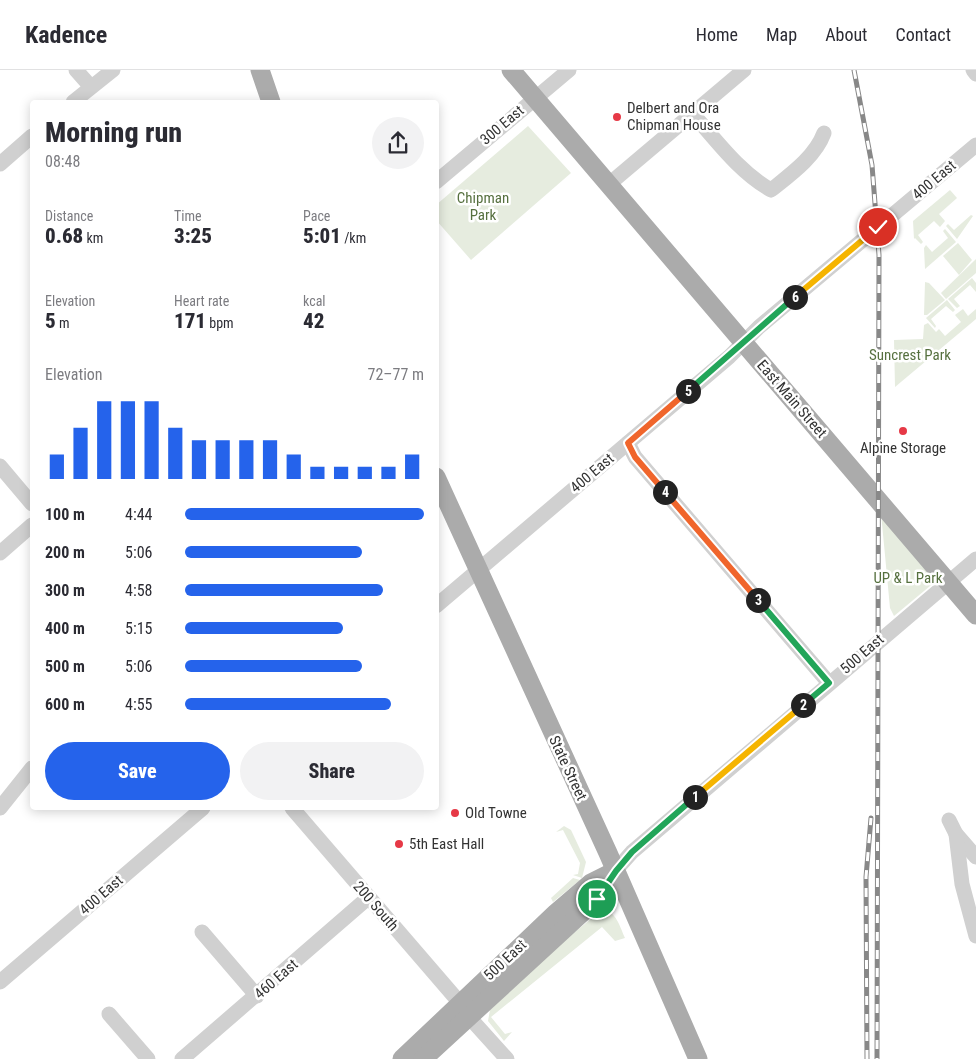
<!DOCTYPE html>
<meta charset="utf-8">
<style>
body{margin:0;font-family:"Roboto Condensed",sans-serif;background:#f2f2f3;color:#2b2b33;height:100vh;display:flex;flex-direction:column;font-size:19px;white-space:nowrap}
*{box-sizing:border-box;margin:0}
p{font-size:16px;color:#7c7c81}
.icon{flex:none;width:28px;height:28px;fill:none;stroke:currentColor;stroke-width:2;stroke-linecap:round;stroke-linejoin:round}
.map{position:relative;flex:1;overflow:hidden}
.sheet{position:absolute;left:30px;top:30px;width:409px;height:710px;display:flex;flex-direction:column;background:#fff;border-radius:5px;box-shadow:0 2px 12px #0003}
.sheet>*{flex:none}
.pin{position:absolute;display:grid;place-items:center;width:42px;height:42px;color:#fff;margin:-21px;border:2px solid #fff;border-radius:50%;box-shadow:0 1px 5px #0007}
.km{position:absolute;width:25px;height:25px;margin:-12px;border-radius:50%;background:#222;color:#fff;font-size:14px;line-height:25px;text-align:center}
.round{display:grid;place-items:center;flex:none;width:52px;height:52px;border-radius:26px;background:#f2f2f3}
.summary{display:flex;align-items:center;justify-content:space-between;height:85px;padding:0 15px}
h1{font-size:28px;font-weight:800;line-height:38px}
.metrics{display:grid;grid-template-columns:repeat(3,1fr);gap:8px;height:85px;padding:5px 15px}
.metrics div{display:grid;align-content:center}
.metrics b{font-size:21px;font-weight:800}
.metrics small{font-size:14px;font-weight:400}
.metrics p{font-size:14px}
.chart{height:140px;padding:10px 15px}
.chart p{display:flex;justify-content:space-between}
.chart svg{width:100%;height:90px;margin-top:5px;stroke:#2563eb;stroke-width:6}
.cta{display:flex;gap:10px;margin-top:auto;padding:10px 15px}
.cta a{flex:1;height:58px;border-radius:30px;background:#2563eb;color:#fff;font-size:20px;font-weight:800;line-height:58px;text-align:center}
.cta a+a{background:#f2f2f3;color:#2b2b33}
ul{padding:0 15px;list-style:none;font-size:16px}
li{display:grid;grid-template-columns:80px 60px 1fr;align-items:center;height:38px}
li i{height:12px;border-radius:6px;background:#2563eb}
header{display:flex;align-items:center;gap:30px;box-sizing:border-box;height:70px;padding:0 25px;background:#fff;border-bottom:1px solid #e1e1e2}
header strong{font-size:24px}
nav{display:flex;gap:28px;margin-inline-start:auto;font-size:18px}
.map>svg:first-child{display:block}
.green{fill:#e6ecdf}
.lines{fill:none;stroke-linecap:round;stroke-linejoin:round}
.minor{stroke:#d0d0d0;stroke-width:15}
.major{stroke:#ababab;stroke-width:19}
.rail-casing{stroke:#888;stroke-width:5}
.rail{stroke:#fff;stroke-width:3;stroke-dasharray:9;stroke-linecap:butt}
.split-1-casing{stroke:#fff;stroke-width:10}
.split-2-casing{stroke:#fff;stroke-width:10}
.split-3-casing{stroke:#fff;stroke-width:10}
.split-4-casing{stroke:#fff;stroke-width:10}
.split-5-casing{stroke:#fff;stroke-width:10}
.split-6-casing{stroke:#fff;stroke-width:10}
.split-7-casing{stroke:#fff;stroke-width:10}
.split-1{stroke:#22a559;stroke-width:6}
.split-2{stroke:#f5b400;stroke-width:6}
.split-3{stroke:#22a559;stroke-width:6}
.split-4{stroke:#f0652b;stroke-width:6}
.split-5{stroke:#f0652b;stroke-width:6}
.split-6{stroke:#22a559;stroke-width:6}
.split-7{stroke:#f5b400;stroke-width:6}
.poi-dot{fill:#e63946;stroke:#fff;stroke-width:2}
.labels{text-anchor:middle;stroke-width:5;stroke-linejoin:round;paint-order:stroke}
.poi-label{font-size:15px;fill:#333;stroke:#fff;text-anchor:start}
.street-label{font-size:15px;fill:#333;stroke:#fff}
.park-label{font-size:15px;fill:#56703f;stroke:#fff}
</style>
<header>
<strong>Kadence</strong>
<nav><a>Home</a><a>Map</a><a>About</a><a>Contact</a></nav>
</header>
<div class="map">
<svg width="976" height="989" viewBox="0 0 976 989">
<rect width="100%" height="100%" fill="#fff"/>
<g class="green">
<polygon points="528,56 571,103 471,190 436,150 436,135"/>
<polygon points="950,120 957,128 939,144 945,151 940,157 934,151 918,165 923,172 921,174 915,168 914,169 913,151"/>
<polygon points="971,145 973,146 957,169 946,156 948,154 954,160"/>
<polygon points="945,159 956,172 925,199 924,178 926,175 932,182 948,168 943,161"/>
<polygon points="958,173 972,190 959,205 943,186"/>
<polygon points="976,189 976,203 946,229 941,223"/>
<polygon points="972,208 976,213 976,222 970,215 954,229 960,236 957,238 948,229"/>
<polygon points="925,212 929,213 945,230 927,245 924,245"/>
<polygon points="947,230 955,240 953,242 946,236 931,249 936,256 935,258 926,248"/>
<polygon points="963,239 968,246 976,239 976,249 895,317 894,270 923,269 924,255 928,253 936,262 939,259 945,266 961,252 955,245"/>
<polygon points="881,443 936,511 894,546 890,538"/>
<polygon points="564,756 571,760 586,792 582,808 573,805 578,804 580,793 563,760 556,762"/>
<polygon points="573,808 580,810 553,832 551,828"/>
<path d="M602,840C616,840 620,857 625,868L615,871L602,857L491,947L505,964L512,962L504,971L488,951L490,940L565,870Z"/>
</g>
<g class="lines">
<g class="minor">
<polyline points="76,0 91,17"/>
<polyline points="973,0 976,4"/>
<polyline points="73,32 113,0"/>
<path d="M692,43C716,70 739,102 771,120C791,104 815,87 824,63"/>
<polyline points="0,94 32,66"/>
<polyline points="436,112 569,0"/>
<polyline points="608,115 744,0"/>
<polyline points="628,373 635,387 829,613"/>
<polyline points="0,396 32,434"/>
<polyline points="0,483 32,455"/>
<polyline points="436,536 729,287 759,257 976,75"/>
<polyline points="0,738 32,698"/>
<polyline points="292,738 460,933"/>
<polyline points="949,750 956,764 976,787"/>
<polyline points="956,764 962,814 976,866"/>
<polyline points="615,801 632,782 976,489"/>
<polyline points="202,862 257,926"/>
<polyline points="0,912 203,738"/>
<polyline points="109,944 148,989"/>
<polyline points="469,947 507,989"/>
<polyline points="182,989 369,827"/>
</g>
<g class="major">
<polyline points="260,0 271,32"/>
<polyline points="511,0 976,545"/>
<polyline points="436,407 608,783 698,989"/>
<polyline points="402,989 556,843 591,813 615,801"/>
<polyline points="423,989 597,829 615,801"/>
</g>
<g class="rail-casing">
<g id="rail">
<polyline points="854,0 872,95 879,185 877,989"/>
<polyline points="867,989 866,807 871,748"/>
</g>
</g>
<use href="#rail" class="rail"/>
</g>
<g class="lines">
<g class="split-1-casing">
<polyline id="split-1" points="597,829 616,801 632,782 695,727"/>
</g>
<g class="split-2-casing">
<polyline id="split-2" points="695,727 803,635"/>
</g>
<g class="split-3-casing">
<polyline id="split-3" points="758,530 829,613 803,635"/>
</g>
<g class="split-4-casing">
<polyline id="split-4" points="665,422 758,530"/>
</g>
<g class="split-5-casing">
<polyline id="split-5" points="665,422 635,387 628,373 688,321"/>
</g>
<g class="split-6-casing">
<polyline id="split-6" points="688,321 795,227"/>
</g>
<g class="split-7-casing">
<polyline id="split-7" points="795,227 878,157"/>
</g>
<use href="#split-1" class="split-1"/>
<use href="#split-2" class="split-2"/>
<use href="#split-3" class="split-3"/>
<use href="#split-4" class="split-4"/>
<use href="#split-5" class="split-5"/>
<use href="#split-6" class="split-6"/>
<use href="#split-7" class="split-7"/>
</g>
<g class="poi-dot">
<circle cx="617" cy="47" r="5"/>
<circle cx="903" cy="361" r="5"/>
<circle cx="455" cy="743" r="5"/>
<circle cx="399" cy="774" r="5"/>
</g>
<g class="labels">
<g class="poi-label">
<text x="627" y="43">Delbert and Ora<tspan x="627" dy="17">Chipman House</tspan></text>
<text x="903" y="383" text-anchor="middle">Alpine Storage</text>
<text x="465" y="748">Old Towne</text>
<text x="409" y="779">5th East Hall</text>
</g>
<g class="street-label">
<text transform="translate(502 55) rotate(-40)" y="5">300 East</text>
<text transform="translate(934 110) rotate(-40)" y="5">400 East</text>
<text transform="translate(792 329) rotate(49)" y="5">East Main Street</text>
<text transform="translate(592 403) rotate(-40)" y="5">400 East</text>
<text transform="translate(862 584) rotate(-41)" y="5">500 East</text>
<text transform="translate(568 698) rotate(65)" y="5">State Street</text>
<text transform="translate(101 825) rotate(-41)" y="5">400 East</text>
<text transform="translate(376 836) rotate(49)" y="5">200 South</text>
<text transform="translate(505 890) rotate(-43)" y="5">500 East</text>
<text transform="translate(276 909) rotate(-41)" y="5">460 East</text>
</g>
<g class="park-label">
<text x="483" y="133">Chipman<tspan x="483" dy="17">Park</tspan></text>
<text x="910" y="290">Suncrest Park</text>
<text x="908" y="513">UP &amp; L Park</text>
</g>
</g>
</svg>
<div class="pin" style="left:597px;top:829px;background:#1e9e55"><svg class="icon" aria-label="arrive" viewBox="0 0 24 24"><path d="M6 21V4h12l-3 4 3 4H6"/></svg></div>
<div class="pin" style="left:878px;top:157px;background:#d93025"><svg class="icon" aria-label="check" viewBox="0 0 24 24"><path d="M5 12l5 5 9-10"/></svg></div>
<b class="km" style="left:695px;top:727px">1</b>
<b class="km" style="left:803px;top:635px">2</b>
<b class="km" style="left:758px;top:530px">3</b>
<b class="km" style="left:665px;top:422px">4</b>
<b class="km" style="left:688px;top:321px">5</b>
<b class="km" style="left:795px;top:227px">6</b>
<section class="sheet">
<div class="summary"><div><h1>Morning run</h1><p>08:48</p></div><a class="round"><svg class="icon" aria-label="share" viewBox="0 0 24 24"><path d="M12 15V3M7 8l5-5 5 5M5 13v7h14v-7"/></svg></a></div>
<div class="metrics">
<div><p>Distance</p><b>0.68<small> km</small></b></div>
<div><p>Time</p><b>3:25</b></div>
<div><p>Pace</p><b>5:01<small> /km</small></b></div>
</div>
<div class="metrics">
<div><p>Elevation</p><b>5<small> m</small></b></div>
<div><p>Heart rate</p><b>171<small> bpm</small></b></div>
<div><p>kcal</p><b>42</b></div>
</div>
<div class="chart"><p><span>Elevation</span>72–77 m</p>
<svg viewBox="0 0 160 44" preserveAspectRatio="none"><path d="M5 44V32M15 44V19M25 44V6M35 44V6M45 44V6M55 44V19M65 44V25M75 44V25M85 44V25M95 44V25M105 44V32M115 44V38M125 44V38M135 44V38M145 44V38M155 44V32"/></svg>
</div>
<ul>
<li><b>100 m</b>4:44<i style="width:100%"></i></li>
<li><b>200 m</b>5:06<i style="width:74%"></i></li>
<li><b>300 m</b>4:58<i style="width:83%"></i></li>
<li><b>400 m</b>5:15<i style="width:66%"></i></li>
<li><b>500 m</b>5:06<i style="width:74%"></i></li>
<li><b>600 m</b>4:55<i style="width:86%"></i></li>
</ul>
<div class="cta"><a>Save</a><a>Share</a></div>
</section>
</div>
